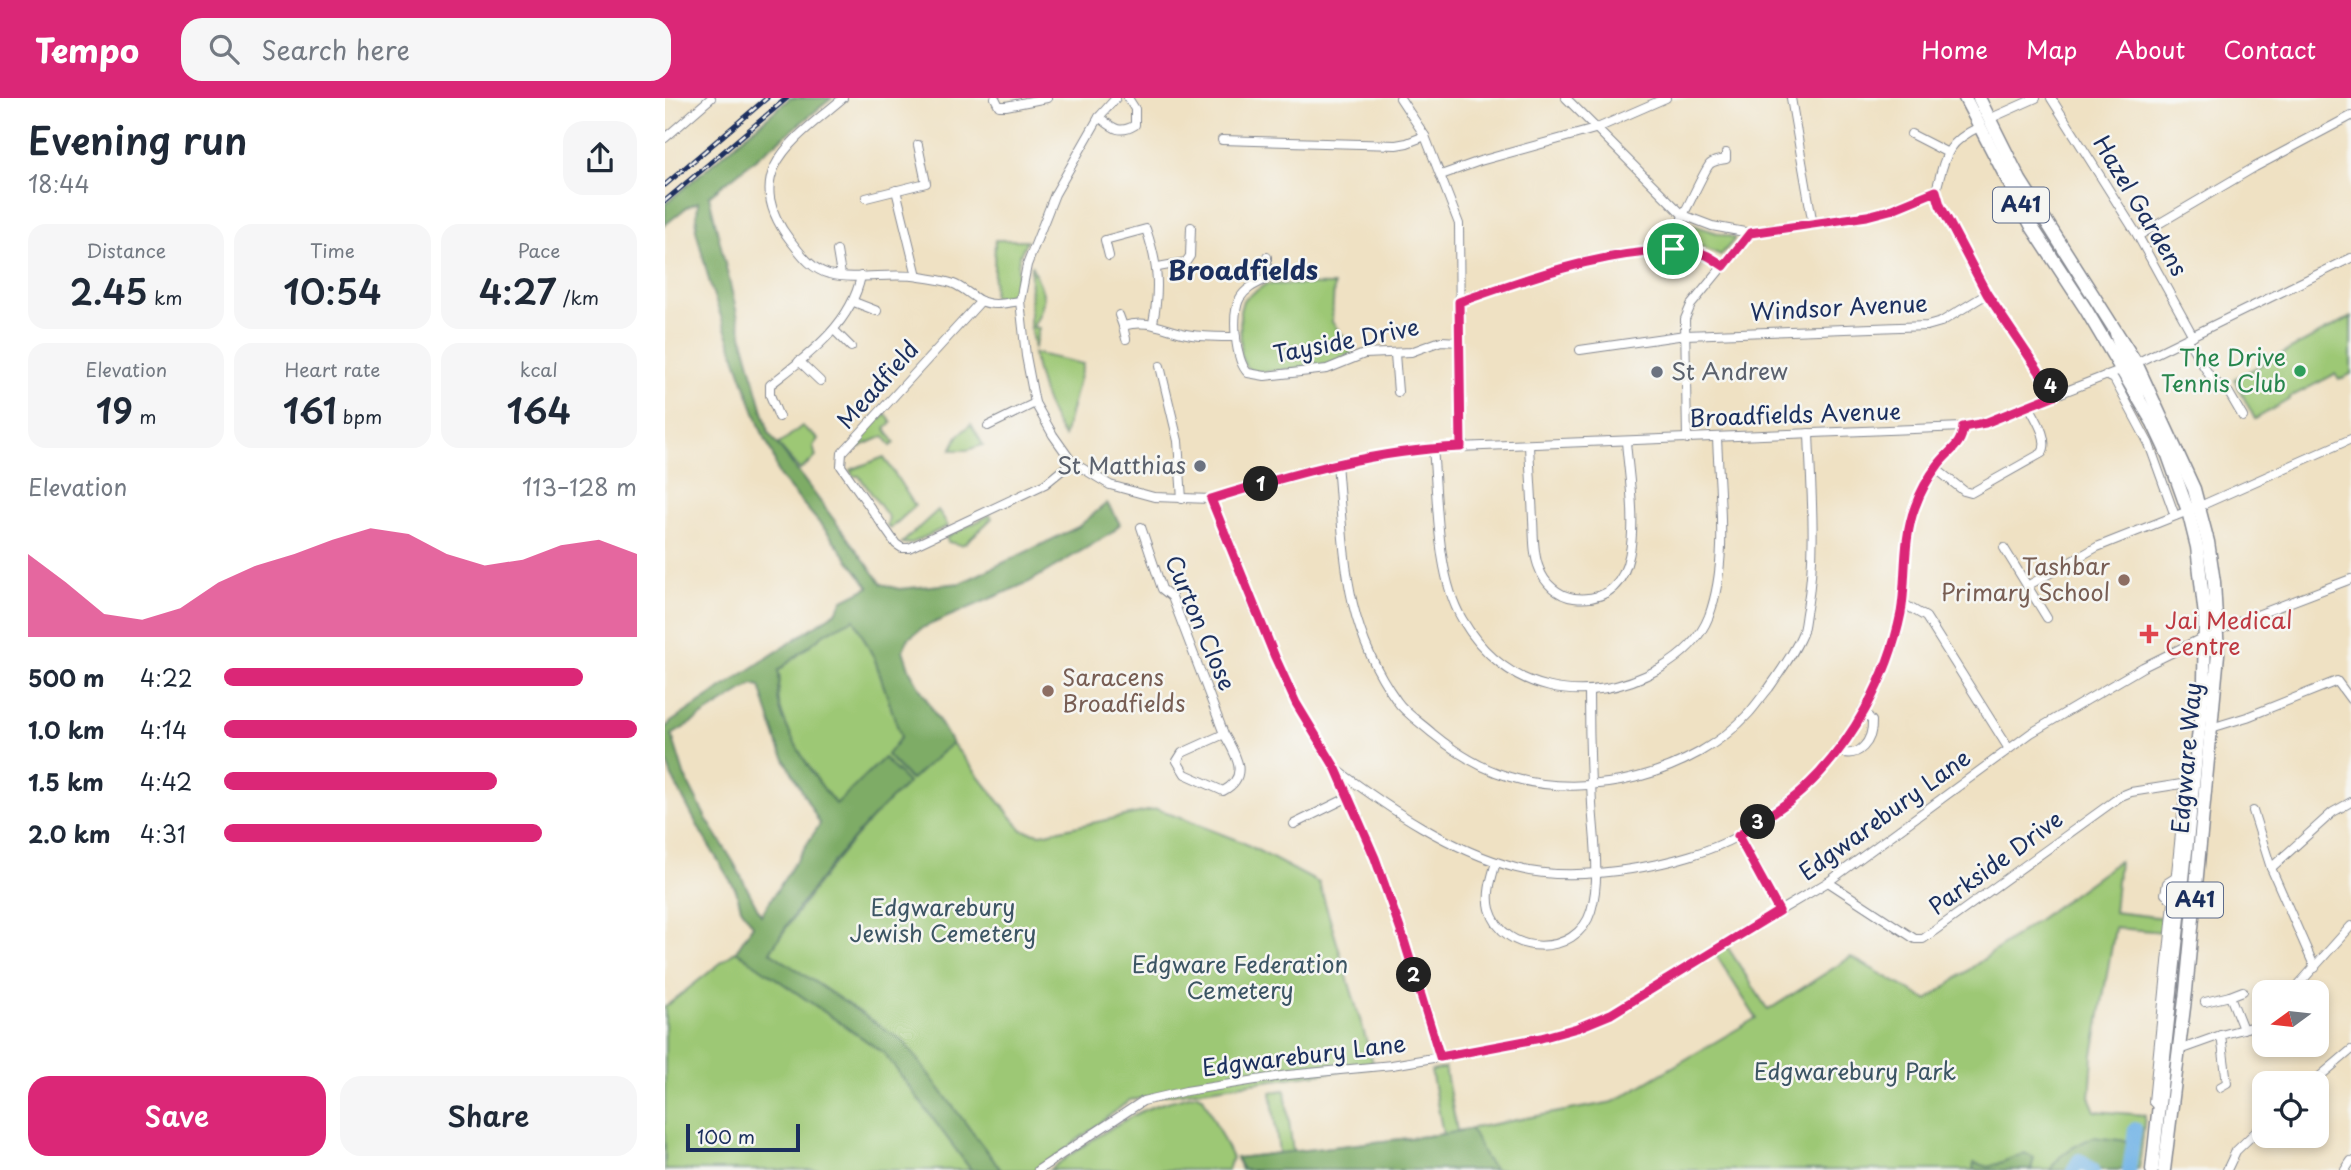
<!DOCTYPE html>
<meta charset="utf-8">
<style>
body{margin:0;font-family:"Playpen Sans",sans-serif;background:#f6f6f7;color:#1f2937;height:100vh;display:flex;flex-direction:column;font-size:26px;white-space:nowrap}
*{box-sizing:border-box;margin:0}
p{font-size:23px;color:#747a83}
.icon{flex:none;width:38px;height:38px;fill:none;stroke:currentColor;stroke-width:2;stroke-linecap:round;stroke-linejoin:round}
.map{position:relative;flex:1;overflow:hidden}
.panel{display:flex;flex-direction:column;background:#fff;width:665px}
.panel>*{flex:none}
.needle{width:46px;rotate:255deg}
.buttons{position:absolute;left:1587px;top:882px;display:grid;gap:14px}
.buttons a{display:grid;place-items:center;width:77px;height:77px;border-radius:14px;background:#fff;box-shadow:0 4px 10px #0003;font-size:35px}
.scale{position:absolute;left:21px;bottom:18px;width:114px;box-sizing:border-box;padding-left:7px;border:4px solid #1b2f5e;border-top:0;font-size:19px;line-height:24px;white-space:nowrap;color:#1b2f5e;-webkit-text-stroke:5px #f6f6f2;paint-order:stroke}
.pin{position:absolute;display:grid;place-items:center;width:60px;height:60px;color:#fff;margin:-30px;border:4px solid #fff;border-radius:50%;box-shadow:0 2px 7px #0007}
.km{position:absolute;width:35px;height:35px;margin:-18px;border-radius:50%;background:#222;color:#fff;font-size:19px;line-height:35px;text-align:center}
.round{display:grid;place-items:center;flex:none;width:74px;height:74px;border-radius:21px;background:#f6f6f7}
.head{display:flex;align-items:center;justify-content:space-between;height:119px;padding:0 28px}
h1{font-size:38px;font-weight:600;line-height:52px}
.metrics{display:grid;grid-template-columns:repeat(3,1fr);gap:10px;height:119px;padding:7px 28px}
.metrics div{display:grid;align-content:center;border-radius:18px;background:#f6f6f7;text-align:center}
.metrics b{font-size:35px;font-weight:600}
.metrics small{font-size:19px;font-weight:400}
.metrics p{font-size:19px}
.chart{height:196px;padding:14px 28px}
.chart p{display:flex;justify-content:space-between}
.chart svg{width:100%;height:126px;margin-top:7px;fill:#db2777;opacity:.7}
.primary-button{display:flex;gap:14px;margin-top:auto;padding:14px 28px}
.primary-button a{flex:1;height:80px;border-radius:21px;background:#db2777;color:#fff;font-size:28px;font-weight:600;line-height:80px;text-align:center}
.primary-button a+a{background:#f6f6f7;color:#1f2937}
ul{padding:0 28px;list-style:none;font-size:23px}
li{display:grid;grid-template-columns:112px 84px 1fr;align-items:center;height:52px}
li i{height:18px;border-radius:9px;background:#db2777}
header{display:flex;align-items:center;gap:42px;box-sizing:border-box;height:98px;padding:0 35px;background:#db2777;color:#fff}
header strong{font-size:33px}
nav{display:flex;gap:38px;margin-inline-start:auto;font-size:24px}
.search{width:490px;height:63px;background:#f6f6f7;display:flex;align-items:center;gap:18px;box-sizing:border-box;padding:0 24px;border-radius:21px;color:#747a83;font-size:26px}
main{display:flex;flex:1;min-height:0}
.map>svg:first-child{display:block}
.green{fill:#9dc875;stroke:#5c7c6a;stroke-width:2}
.forest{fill:#7eac66;stroke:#4c6e62;stroke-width:2;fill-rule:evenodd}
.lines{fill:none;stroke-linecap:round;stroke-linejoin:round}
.river{stroke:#71b3e6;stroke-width:14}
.minor-casing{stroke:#858890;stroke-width:10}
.highway-casing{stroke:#858890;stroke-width:15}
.minor{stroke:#fff;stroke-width:8}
.highway{stroke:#fff;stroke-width:12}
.rail-casing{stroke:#1b2f5e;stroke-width:5}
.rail{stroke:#f6f6f2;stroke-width:2.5;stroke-dasharray:8;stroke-linecap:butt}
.route-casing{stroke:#fff;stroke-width:14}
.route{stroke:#db2777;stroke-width:9}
.leisure-dot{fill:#2e9e5b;stroke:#f6f6f2;stroke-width:2.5}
.worship-dot{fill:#6b7280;stroke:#f6f6f2;stroke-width:2.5}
.education-dot{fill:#8d6e63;stroke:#f6f6f2;stroke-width:2.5}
.health-dot{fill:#e0444e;stroke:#f6f6f2;stroke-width:2.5}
.labels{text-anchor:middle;stroke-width:5;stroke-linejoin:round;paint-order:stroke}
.shield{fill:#f6f6f2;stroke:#5d6b8a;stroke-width:2}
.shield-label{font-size:21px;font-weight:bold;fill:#1b2f5e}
.street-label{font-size:23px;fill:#1b2f5e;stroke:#f6f6f2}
.leisure-label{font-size:23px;fill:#27864d;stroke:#f6f6f2;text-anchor:end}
.worship-label{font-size:23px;fill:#5b616d;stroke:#f6f6f2;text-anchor:start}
.education-label{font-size:23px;fill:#785e54;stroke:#f6f6f2;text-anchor:end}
.health-label{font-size:23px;fill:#be3a42;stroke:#f6f6f2;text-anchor:start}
.park-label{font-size:23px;fill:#3c5564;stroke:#f6f6f2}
.quarter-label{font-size:26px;font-weight:bold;fill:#1b2f5e;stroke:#f6f6f2}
</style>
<header>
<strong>Tempo</strong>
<div class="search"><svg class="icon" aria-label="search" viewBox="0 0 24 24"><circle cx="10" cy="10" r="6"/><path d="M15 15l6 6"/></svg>Search here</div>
<nav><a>Home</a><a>Map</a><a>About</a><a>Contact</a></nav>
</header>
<main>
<section class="panel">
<div class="head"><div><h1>Evening run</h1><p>18:44</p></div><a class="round"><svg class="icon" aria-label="share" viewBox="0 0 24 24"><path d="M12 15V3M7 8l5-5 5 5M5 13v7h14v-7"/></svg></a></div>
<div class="metrics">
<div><p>Distance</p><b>2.45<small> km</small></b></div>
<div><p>Time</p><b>10:54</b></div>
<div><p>Pace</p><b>4:27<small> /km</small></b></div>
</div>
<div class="metrics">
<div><p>Elevation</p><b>19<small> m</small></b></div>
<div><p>Heart rate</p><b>161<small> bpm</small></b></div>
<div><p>kcal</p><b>164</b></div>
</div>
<div class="chart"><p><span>Elevation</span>113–128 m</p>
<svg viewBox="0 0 160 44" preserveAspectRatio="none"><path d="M0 44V15L10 25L20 36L30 38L40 34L50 25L60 19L70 15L80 10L90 6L100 8L110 15L120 19L130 17L140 12L150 10L160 15V44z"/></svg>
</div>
<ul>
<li><b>500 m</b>4:22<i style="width:87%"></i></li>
<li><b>1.0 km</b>4:14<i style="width:100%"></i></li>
<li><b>1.5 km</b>4:42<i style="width:66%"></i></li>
<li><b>2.0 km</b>4:31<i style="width:77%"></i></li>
</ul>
<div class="primary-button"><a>Save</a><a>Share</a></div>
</section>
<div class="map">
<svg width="1686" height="1072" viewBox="0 0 1686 1072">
<rect width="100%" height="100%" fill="#f6f6f2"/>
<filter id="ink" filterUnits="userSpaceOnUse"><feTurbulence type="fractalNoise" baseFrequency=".0143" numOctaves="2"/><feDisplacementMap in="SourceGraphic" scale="14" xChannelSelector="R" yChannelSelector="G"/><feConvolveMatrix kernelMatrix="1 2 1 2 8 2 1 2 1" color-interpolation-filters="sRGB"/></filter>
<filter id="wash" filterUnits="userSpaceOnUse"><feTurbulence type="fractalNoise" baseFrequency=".00686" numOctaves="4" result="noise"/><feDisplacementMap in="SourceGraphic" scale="28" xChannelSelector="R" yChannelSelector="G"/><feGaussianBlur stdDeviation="1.57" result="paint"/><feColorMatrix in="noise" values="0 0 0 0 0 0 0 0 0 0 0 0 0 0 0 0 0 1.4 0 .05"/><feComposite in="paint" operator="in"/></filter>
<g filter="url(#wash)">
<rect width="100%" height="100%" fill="#efe1c3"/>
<g class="green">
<polygon points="1024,126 1069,140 1069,142 1056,157 1037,149 1018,147 1016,144"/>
<polygon points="330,142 362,142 354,159 351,190 348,197 328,200"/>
<path d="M366,167C380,196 384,201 368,229L374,230L369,251L365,227Z"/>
<polygon points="601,186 669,187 667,224 683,244 687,255 663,267 589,275 580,268 576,255 575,213 578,202"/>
<polygon points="1686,219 1686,276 1674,282 1670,276 1625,299 1625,301 1590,321 1569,281"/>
<path d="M368,255L418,266L399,339C382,312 374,286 368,255Z"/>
<polygon points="221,316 227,325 220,330 230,345 226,348 219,338 183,354 214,320 216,321"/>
<polygon points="306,326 318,347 302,352 286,352 293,338"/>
<polygon points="137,328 153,341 148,348 151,359 135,372 113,347"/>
<polygon points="219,359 250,408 225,431 222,427 224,420 194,378 188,378 185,372"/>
<polygon points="273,412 283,428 245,446 237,445"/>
<polygon points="325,417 327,420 301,445 296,447 283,444 281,439"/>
<path d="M189,520L210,562L236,639L222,657L244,681L246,682L287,645L357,732L376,736L492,711L577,744L654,785L709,968L465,1002L373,1072H336L239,944L105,854C146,793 188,734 243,685L219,660L171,707C152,686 119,633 114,605C111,594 118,583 113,573L160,535Z"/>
<polygon points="1454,763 1449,814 1500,820 1499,834 1450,830 1428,957 1425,1001 1430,1013 1480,1017 1474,1070 1469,1072 576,1072 571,1060 614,1055 606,994 620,992 628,1054 778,1036 766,973 780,970 792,1033 948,1004 1091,920 1048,852 1060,845 1103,912 1186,859 1262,902"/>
<polygon points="71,853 219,955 306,1072 0,1072 0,909"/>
<path d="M532,996L538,999L567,1060L563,1072H384C415,1050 455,1021 489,1008C503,1003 518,1000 532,996Z"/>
</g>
<g class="forest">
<path d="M125,0H167L44,98L79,245L104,335L217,486L234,491L296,485L413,429L442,405L455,426L448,434L364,484L257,530L243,541L238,552L245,573L287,645L246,682L222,657L236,639L210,562L189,521L160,535L113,573C117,583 111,594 114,605C119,633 152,685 171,706L219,660L243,685C189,733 143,792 105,854L239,944L336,1072H306L219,955L71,853L88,827L76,810L71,792L37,736L7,679L0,659V630L6,624L171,514L178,502L204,489L163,435L114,378L107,355L96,332L46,190L31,132L33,104L22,109L0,127V106ZM88,586L95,588L114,650L155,726L96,817L69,765L41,720L20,679L7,637Z"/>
<polygon points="806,1031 820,1060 830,1072 578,1072 571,1060 779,1036"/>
<path d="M1428,1039L1472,1044L1470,1072H1386C1394,1054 1411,1048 1428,1039Z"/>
<polygon points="1360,1055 1369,1060 1366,1072 1308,1072 1309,1065 1324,1069"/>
</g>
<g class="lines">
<g class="river">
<polyline points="1408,1072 1414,1062 1428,1072"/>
<polyline points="1464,1072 1470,1031"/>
</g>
</g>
</g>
<g filter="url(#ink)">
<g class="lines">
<g class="minor-casing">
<g id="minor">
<path d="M178,0C130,41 73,74 125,142C136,156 146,171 164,176C193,183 225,174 255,179C266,181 281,182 291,187C299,191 306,197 314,202C327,209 341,205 355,203"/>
<polyline points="330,0 334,8 341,8 382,0"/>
<polyline points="451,0 434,19 390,96 362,167 355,203 361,258 370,305 388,337 407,364 445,387 489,399 546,401 672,365 768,350 1298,329 1319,325 1463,269 1686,160"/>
<polyline points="735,0 760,38 794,126 796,349"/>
<path d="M901,0L1018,117C1023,109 1041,69 1045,66C1050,62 1055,62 1061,61V55"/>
<polyline points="1126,0 1148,127"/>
<polyline points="1386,0 1473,138 1528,238"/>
<path d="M434,19C447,29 454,37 470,27V11L463,0"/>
<polyline points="1324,21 1371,0"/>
<polyline points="1246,36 1281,54"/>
<polyline points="0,40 46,0"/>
<polyline points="557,42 731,47 742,45 760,38"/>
<polyline points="776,77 815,63 930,31 1001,0"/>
<polyline points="231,92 252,178"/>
<polyline points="1271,93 1275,108 1322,196 1390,297"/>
<path d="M1271,93C1280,60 1280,45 1314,29"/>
<polyline points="201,100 261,85 253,47"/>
<polyline points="1473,138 1590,69 1686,18"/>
<polyline points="1008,151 1018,117 1047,128 1085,135"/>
<polyline points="172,153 176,177"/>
<path d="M444,158L440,142L481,131C493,166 495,189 488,225"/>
<path d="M602,159L601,181C591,186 581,190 575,200C566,215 570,263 583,275L600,278L662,271L699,256L746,254L776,243L794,244"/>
<polyline points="493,169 521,164 525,158 526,129"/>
<polyline points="316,203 177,355 176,368 231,446 237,450 244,450 380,386 407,364"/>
<polyline points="189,204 212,213"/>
<path d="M794,204C856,183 917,160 982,154C1000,152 1019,150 1036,155C1044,157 1052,164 1059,168"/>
<polyline points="454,217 458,228"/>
<polyline points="169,232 186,249"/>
<path d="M1449,235C1453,258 1472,276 1476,300"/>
<path d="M461,241L458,228C486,220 500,233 527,237C541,239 556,239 571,239"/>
<polyline points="1522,241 1546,280 1564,295 1578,319"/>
<polyline points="915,252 1020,237 1262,228 1276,224 1322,196"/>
<polyline points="730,256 733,294"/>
<polyline points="134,263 155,283"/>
<polyline points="495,268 513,343 517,401"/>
<polyline points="1441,277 1449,281 1484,346 1510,418"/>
<path d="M114,319L105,297V287C142,258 186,227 196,178"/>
<polyline points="323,328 370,305"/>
<polyline points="1022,341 1020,221 1026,207 1085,135 1202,118 1225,112 1271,93"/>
<path d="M864,347C865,372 867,397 868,422C869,438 868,456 874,470C879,485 893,498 909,500C990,509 964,390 961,343"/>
<path d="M768,350C773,402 771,477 797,521C840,595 921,611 994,571C1015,559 1035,541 1044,518C1064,463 1054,397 1052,339"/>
<path d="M672,365C680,455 677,526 732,603C740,615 756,625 767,635C790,654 816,671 845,679C923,703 1029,676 1084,615C1091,607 1097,598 1104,590C1116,573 1129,555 1137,536C1140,528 1140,518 1142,510C1152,452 1146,393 1144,335"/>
<path d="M1270,370L1299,393L1306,395L1377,355C1385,342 1371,321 1364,308"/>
<polyline points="546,401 610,559 631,605 671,671 710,760 738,839 774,959"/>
<polyline points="1535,408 1686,341"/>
<path d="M476,429L497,491L507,499L559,636L517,655L512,663L520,676L558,693C586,678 570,656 559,636"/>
<polyline points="1339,450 1382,520"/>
<polyline points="1362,488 1432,449 1523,413 1526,409"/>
<polyline points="1237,505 1261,519 1344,651"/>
<polyline points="1546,630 1582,619 1672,583 1686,602"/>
<path d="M1173,653C1194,662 1208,643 1207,623L1198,612"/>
<path d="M671,671C726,712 785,752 851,770C912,786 1019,768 1073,738C1085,731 1096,721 1108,713C1118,706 1129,700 1138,692C1170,663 1195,623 1214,584C1224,563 1233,536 1236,513C1240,484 1239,453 1245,424C1249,405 1259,387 1270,371C1280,355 1297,349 1298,329"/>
<polyline points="1588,713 1606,770 1650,870"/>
<polyline points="629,726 684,699"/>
<polyline points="1073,738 1114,813"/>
<path d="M831,764C827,779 821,795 825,811C838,859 912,860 926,813C936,780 929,740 927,706C925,669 924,631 924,593"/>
<polyline points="1606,770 1668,714 1686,704"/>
<polyline points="1163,784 1250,841 1258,841 1456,698 1466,694 1529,684"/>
<polyline points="1507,802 1500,796 1502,785 1510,780"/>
<polyline points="1627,894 1686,828"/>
<polyline points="1565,898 1578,893"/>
<polyline points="1540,904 1565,898 1578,931"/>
<polyline points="1514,952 1556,937 1600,925"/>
<polyline points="1647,985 1686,952"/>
<polyline points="1555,989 1562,985 1556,937"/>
<polyline points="1490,1006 1488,1004 1520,686"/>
<polyline points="373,1072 478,1003 521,993 623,977 727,967 774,959 876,940 912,931 946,916 1060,845 1163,784 1366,635 1478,569 1553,532 1686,481"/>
<polyline points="1562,1072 1571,1053 1600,1025"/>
<polyline points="1680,1072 1686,1063"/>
</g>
</g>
<g class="highway-casing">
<g id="highway">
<polyline points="1300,0 1367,129 1420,210 1488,325 1503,357 1523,413 1532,449 1540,518 1539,584 1487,1072"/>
<polyline points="1314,0 1355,82 1471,265 1529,391 1543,444 1549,484 1553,556 1521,893 1499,1072"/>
</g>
</g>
<use href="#minor" class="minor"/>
<use href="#highway" class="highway"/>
<g class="rail-casing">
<g id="rail">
<polyline points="0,87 102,0"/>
<polyline points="0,103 122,0"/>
</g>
</g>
<use href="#rail" class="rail"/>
</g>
</g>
<g class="lines" filter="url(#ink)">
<g class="route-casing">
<path id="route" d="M1271,93L1275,107L1322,196L1390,297L1320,325L1298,329C1297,348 1283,353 1273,367C1263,380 1255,395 1250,409C1237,443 1242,481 1236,515C1223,580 1187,646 1139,691C1120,709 1094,723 1073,738L1114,813L946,916L912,930L876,940L775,959L738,839L710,760L671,671L631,605L610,559L546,401C628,376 710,352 796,349L794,204C856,183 917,160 982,154C1000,152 1019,150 1036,155C1044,157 1052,164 1059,168L1085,135L1202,118L1225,112Z"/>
</g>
<use href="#route" class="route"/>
</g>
<circle class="leisure-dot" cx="1635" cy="273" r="7"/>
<g class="worship-dot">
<circle cx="992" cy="274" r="7"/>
<circle cx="535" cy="368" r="7"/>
</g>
<g class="education-dot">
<circle cx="1459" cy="482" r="7"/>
<circle cx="383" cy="593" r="7"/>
</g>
<path class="health-dot" d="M1480.5 525.5h7v7h7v7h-7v7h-7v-7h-7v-7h7z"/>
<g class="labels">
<g class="shield">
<rect x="1328" y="89.5" width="56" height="35" rx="5"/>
<rect x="1502" y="784.5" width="56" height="35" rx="5"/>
</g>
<g class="shield-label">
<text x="1356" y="114">A41</text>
<text x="1530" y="809">A41</text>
</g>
<g class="street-label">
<text transform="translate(1475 108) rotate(59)" y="8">Hazel Gardens</text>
<text transform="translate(1174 210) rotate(-3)" y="8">Windsor Avenue</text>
<text transform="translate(681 243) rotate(-11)" y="8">Tayside Drive</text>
<text transform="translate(213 287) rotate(-48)" y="8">Meadfield</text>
<text transform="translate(1130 317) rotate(-2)" y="8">Broadfields Avenue</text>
<text transform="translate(535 525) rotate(67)" y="8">Curton Close</text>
<text transform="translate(1522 660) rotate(-85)" y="8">Edgware Way</text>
<text transform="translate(1220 717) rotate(-36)" y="8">Edgwarebury Lane</text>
<text transform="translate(1331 765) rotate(-36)" y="8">Parkside Drive</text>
<text transform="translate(639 958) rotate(-7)" y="8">Edgwarebury Lane</text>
</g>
<g class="leisure-label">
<text x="1621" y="268">The Drive<tspan x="1621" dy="26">Tennis Club</tspan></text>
</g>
<g class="worship-label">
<text x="1006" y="282">St Andrew</text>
<text x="521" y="376" text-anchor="end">St Matthias</text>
</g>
<g class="education-label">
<text x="1445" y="477">Tashbar<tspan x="1445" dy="26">Primary School</tspan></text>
<text x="397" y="588" text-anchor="start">Saracens<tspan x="397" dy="26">Broadfields</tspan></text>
</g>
<g class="health-label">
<text x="1500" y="531">Jai Medical<tspan x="1500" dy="26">Centre</tspan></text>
</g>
<g class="park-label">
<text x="278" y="818">Edgwarebury<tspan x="278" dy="26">Jewish Cemetery</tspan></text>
<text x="575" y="875">Edgware Federation<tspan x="575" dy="26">Cemetery</tspan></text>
<text x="1190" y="982">Edgwarebury Park</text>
</g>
<g class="quarter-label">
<text x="578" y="182">Broadfields</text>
</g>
</g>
</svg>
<div class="buttons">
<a><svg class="needle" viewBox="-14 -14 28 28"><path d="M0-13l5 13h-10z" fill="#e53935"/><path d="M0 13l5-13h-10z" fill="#747a83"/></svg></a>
<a><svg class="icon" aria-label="locate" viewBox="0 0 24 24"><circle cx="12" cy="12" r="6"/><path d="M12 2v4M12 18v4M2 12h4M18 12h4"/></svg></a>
</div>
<div class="scale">100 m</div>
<div class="pin" style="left:1008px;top:151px;background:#1e9e55"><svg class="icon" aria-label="arrive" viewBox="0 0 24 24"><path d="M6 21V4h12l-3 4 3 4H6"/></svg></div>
<b class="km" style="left:596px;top:386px">1</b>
<b class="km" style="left:749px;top:877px">2</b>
<b class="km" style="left:1093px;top:724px">3</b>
<b class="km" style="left:1386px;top:288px">4</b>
</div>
</main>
